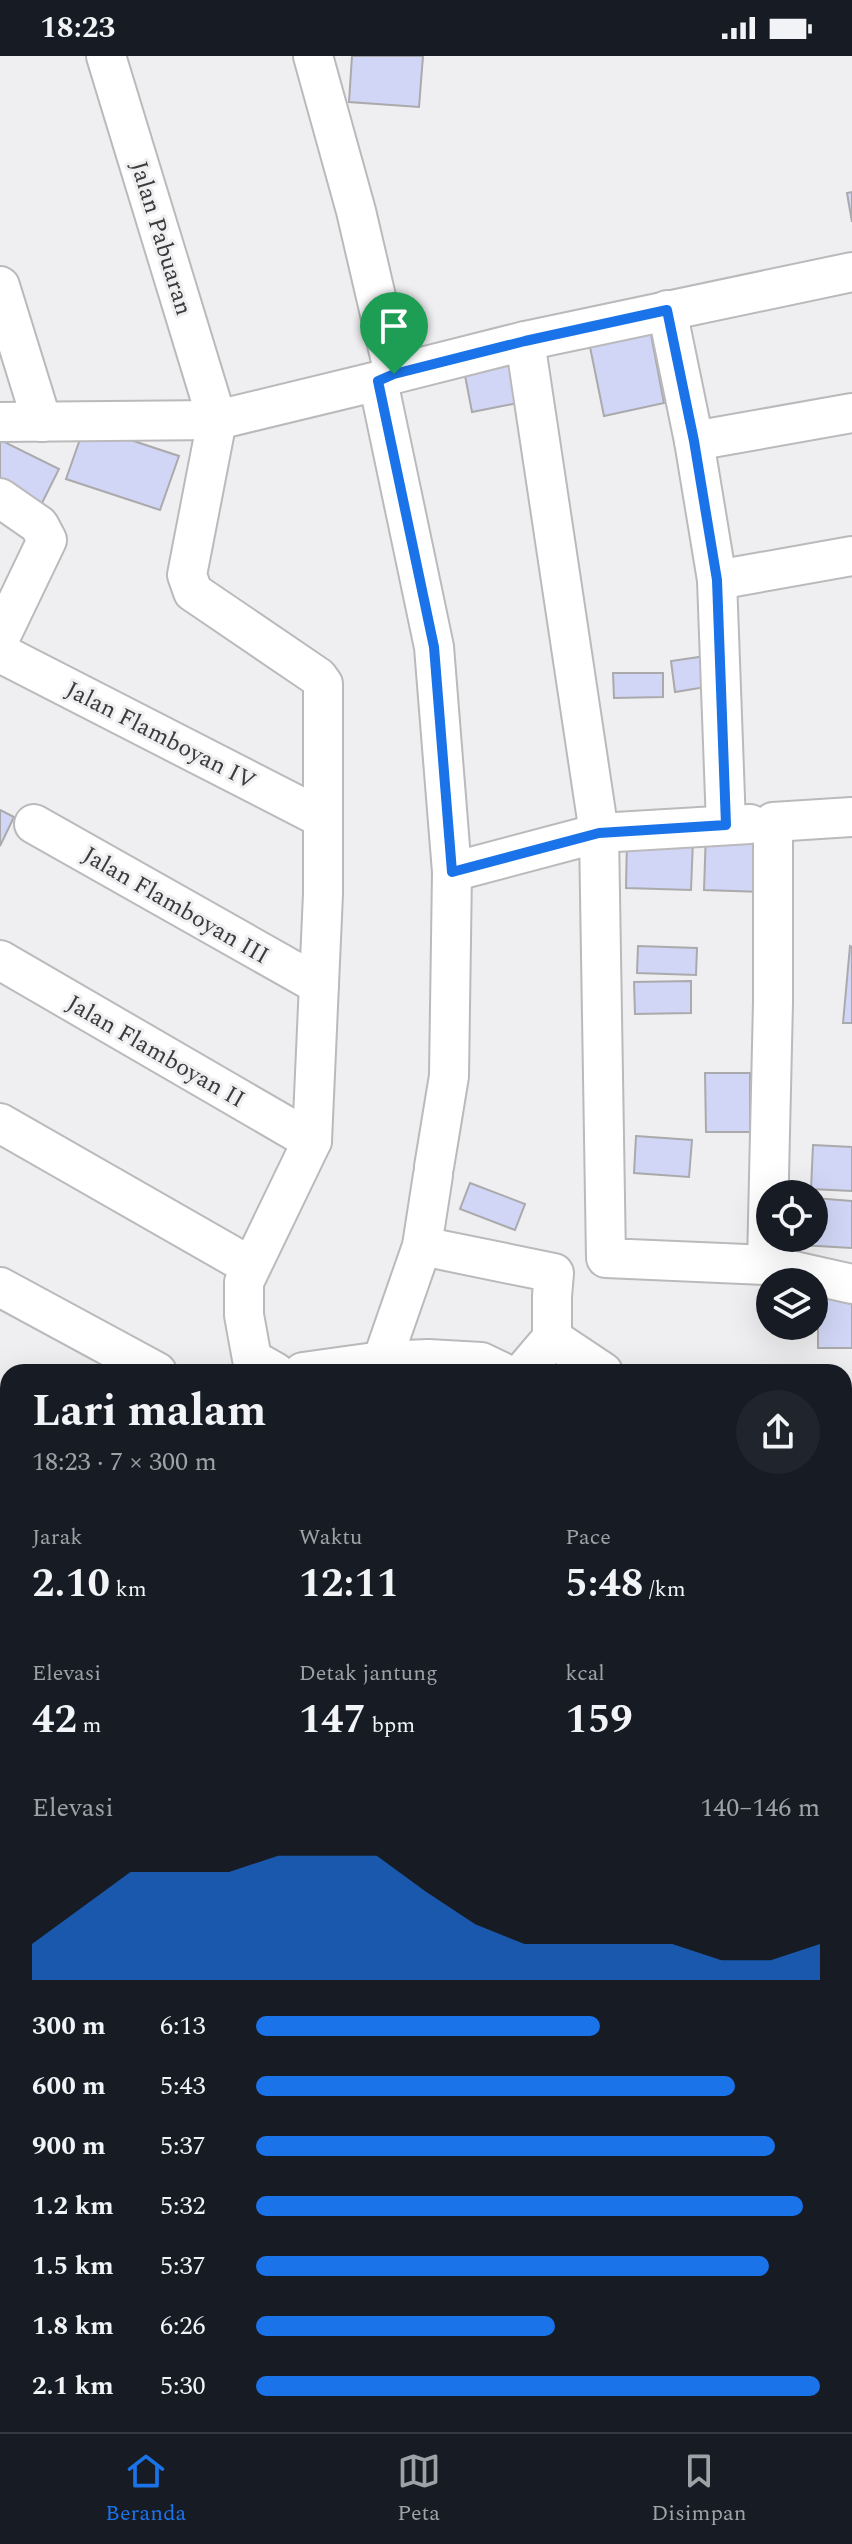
<!DOCTYPE html>
<html lang="id">
<meta charset="utf-8">
<style>
body{margin:0;font-family:Spectral,serif;background:#20242c;color:#f1f3f6;height:100vh;display:flex;flex-direction:column;font-size:30px;white-space:nowrap}
*{box-sizing:border-box;margin:0}
p{font-size:26px;color:#9ea1a6}
.icon{flex:none;width:44px;height:44px;fill:none;stroke:currentColor;stroke-width:2;stroke-linecap:round;stroke-linejoin:round}
.map{position:relative;flex:1;overflow:hidden}
.panel{position:absolute;left:0px;top:1308px;width:852px;height:1068px;display:flex;flex-direction:column;background:#171b24;border-radius:24px 24px 0 0;box-shadow:0 8px 32px #0002}
.panel>*{flex:none}
.controls{position:absolute;left:756px;top:1124px;display:grid;gap:16px}
.controls a{display:grid;place-items:center;width:72px;height:72px;border-radius:50%;background:#171b24;box-shadow:0 8px 32px #0002;font-size:40px}
.pin{position:absolute;display:grid;place-items:center;width:68px;height:68px;color:#fff;margin:-82px -34px;border-radius:50% 50% 50% 0;rotate:-45deg;box-shadow:0 0 8px #0007}
.pin .icon{rotate:45deg}
.round{display:grid;place-items:center;flex:none;width:84px;height:84px;border-radius:42px;background:#20242c}
.headline{display:flex;align-items:center;justify-content:space-between;height:136px;padding:0 32px}
h1{font-size:44px;font-weight:700;line-height:60px}
.figures{display:grid;grid-template-columns:repeat(3,1fr);gap:12px;height:136px;padding:8px 32px}
.figures div{display:grid;align-content:center}
.figures b{font-size:40px;font-weight:700}
.figures small{font-size:22px;font-weight:400}
.figures p{font-size:22px}
.chart{height:224px;padding:16px 32px}
.chart p{display:flex;justify-content:space-between}
.chart svg{width:100%;height:144px;margin-top:8px;fill:#1a73e8;opacity:.7}
ul{padding:0 32px;list-style:none;font-size:26px}
li{display:grid;grid-template-columns:128px 96px 1fr;align-items:center;height:60px}
li i{height:20px;border-radius:10px;background:#1a73e8}
.status{display:flex;justify-content:space-between;align-items:center;height:56px;padding:0 40px;background:#171b24;direction:ltr}
.status svg{height:22px;fill:currentColor}
.tab-bar{display:flex;justify-content:space-around;align-items:center;height:112px;border-top:2px solid #363941;background:#171b24;font-size:22px;color:#9ea1a6}
.tab-bar a{display:grid;justify-items:center;gap:4px}
.tab-bar .active{color:#1a73e8}
.map>svg:first-child{display:block}
.building{fill:#d1d6f6;stroke:#aaaaac;stroke-width:2}
.lines{fill:none;stroke-linecap:round;stroke-linejoin:round}
.street-casing{stroke:#bababc;stroke-width:42}
.street{stroke:#fff;stroke-width:38}
.route-casing{stroke:#fff;stroke-width:16}
.route{stroke:#1a73e8;stroke-width:10}
.labels{text-anchor:middle;stroke-width:6;stroke-linejoin:round;paint-order:stroke}
.street-label{font-size:24px;fill:#3b3b3c;stroke:#efeff1}
</style>
<div class="status"><b>18:23</b><svg viewBox="0 0 49 12"><path d="M0 12V9h3v3zM5 12V6h3v6zM10 12V3h3v9zM15 12V0h3v12zM26 1h20v11H26zM47 4h2v5h-2z"/></svg></div>
<div class="map">
<svg width="852" height="2376" viewBox="0 0 852 2376">
<rect width="100%" height="100%" fill="#efeff1"/>
<g class="building">
<polygon points="352,0 423,0 419,51 349,46"/>
<polygon points="852,136 852,166 847,137"/>
<polygon points="649,268 664,347 604,360 588,281"/>
<polygon points="513,293 523,346 472,356 462,304"/>
<polygon points="85,369 179,400 160,454 66,423"/>
<polygon points="0,384 59,413 41,449 0,429"/>
<polygon points="713,599 718,629 675,636 671,605"/>
<polygon points="613,617 663,617 663,641 614,642"/>
<polygon points="0,754 14,761 0,790"/>
<polygon points="706,776 764,778 762,836 704,834"/>
<polygon points="627,783 693,784 691,834 626,832"/>
<polygon points="638,890 697,892 696,919 637,917"/>
<polygon points="850,890 852,891 852,967 843,967"/>
<polygon points="691,925 691,957 635,958 634,926"/>
<polygon points="705,1017 750,1017 750,1076 706,1076"/>
<polygon points="636,1080 692,1084 689,1121 634,1117"/>
<polygon points="813,1089 852,1091 852,1135 811,1133"/>
<polygon points="470,1127 525,1148 515,1174 460,1153"/>
<polygon points="814,1142 852,1145 852,1192 801,1189 801,1182 814,1182"/>
<polygon points="818,1234 852,1235 852,1292 818,1292"/>
<polygon points="844,2205 850,2248 844,2249"/>
<polygon points="844,2260 851,2260 852,2326 844,2326"/>
<polygon points="375,2368 433,2368 424,2376 377,2376"/>
<polygon points="803,2368 844,2368 845,2376 804,2376"/>
</g>
<g class="lines">
<g class="street-casing">
<g id="street">
<polyline points="106,0 217,364 187,519 193,536 318,621 323,628 323,838 312,1085 244,1226 244,1259 252,1303 275,1316"/>
<polyline points="313,0 356,155 394,318"/>
<polyline points="0,230 42,366"/>
<polyline points="667,254 694,385 717,524 726,769"/>
<polyline points="525,285 599,777 606,1202 767,1209"/>
<polyline points="378,325 434,591 452,816 449,1020 434,1111"/>
<polyline points="0,366 217,364 378,325 394,318 525,285 852,216"/>
<polyline points="694,385 852,357"/>
<polyline points="0,442 39,469 47,484 0,582"/>
<polyline points="717,524 852,500"/>
<polyline points="0,597 322,762"/>
<polyline points="852,761 773,766 773,946 767,1209 852,1228"/>
<polyline points="34,768 319,929"/>
<polyline points="452,816 599,777 750,768"/>
<polyline points="0,904 312,1085"/>
<polyline points="0,1067 250,1210"/>
<polyline points="422,1190 554,1217 552,1240 552,1282"/>
<polyline points="0,1231 157,1316"/>
<polyline points="382,1305 422,1190 433,1119"/>
<polyline points="303,1316 382,1305 428,1303 481,1306 502,1316"/>
<polyline points="523,1316 552,1282 603,1316"/>
<polyline points="0,1378 8,1383"/>
<polyline points="844,1395 852,1397"/>
<polyline points="0,1535 8,1539"/>
<polyline points="844,1575 852,1578"/>
<polyline points="0,1686 8,1690"/>
<polyline points="844,1748 852,1759"/>
<polyline points="0,1897 8,1890"/>
<polyline points="0,2042 8,2049"/>
<polyline points="844,2133 852,2134"/>
<polyline points="844,2351 852,2351"/>
<polyline points="226,2368 230,2376"/>
<polyline points="441,2368 442,2376"/>
<polyline points="802,2368 802,2376"/>
<polyline points="516,2376 535,2368"/>
</g>
</g>
<use href="#street" class="street"/>
</g>
<g class="lines">
<g class="route-casing">
<polygon id="route" points="667,254 694,385 717,524 726,769 599,777 452,816 434,591 378,325 394,318 525,285"/>
</g>
<use href="#route" class="route"/>
</g>
<g class="labels">
<g class="street-label">
<text transform="translate(162 182) rotate(73)" y="8">Jalan Pabuaran</text>
<text transform="translate(161 679) rotate(27)" y="8">Jalan Flamboyan IV</text>
<text transform="translate(176 849) rotate(30)" y="8">Jalan Flamboyan III</text>
<text transform="translate(156 995) rotate(30)" y="8">Jalan Flamboyan II</text>
</g>
</g>
</svg>
<div class="controls">
<a><svg class="icon" aria-label="locate" viewBox="0 0 24 24"><circle cx="12" cy="12" r="6"/><path d="M12 2v4M12 18v4M2 12h4M18 12h4"/></svg></a>
<a><svg class="icon" aria-label="layers" viewBox="0 0 24 24"><path d="M12 4l9 5-9 5-9-5zM3 14l9 5 9-5"/></svg></a>
</div>
<div class="pin" style="left:394px;top:318px;background:#1e9e55"><svg class="icon" aria-label="arrive" viewBox="0 0 24 24"><path d="M6 21V4h12l-3 4 3 4H6"/></svg></div>
<section class="panel">
<div class="headline"><div><h1>Lari malam</h1><p>18:23 · 7 × 300 m</p></div><a class="round"><svg class="icon" aria-label="share" viewBox="0 0 24 24"><path d="M12 15V3M7 8l5-5 5 5M5 13v7h14v-7"/></svg></a></div>
<div class="figures">
<div><p>Jarak</p><b>2.10<small> km</small></b></div>
<div><p>Waktu</p><b>12:11</b></div>
<div><p>Pace</p><b>5:48<small> /km</small></b></div>
</div>
<div class="figures">
<div><p>Elevasi</p><b>42<small> m</small></b></div>
<div><p>Detak jantung</p><b>147<small> bpm</small></b></div>
<div><p>kcal</p><b>159</b></div>
</div>
<div class="chart"><p><span>Elevasi</span>140–146 m</p>
<svg viewBox="0 0 160 44" preserveAspectRatio="none"><path d="M0 44V33L10 22L20 11L30 11L40 11L50 6L60 6L70 6L80 17L90 27L100 33L110 33L120 33L130 33L140 38L150 38L160 33V44z"/></svg>
</div>
<ul>
<li><b>300 m</b>6:13<i style="width:61%"></i></li>
<li><b>600 m</b>5:43<i style="width:85%"></i></li>
<li><b>900 m</b>5:37<i style="width:92%"></i></li>
<li><b>1.2 km</b>5:32<i style="width:97%"></i></li>
<li><b>1.5 km</b>5:37<i style="width:91%"></i></li>
<li><b>1.8 km</b>6:26<i style="width:53%"></i></li>
<li><b>2.1 km</b>5:30<i style="width:100%"></i></li>
</ul>
</section>
</div>
<nav class="tab-bar">
<a class="active"><svg class="icon" aria-label="home" viewBox="0 0 24 24"><path d="M3 11l9-7 9 7M6 9v11h12V9"/></svg>Beranda</a>
<a><svg class="icon" aria-label="map" viewBox="0 0 24 24"><path d="M3 6l6-2 6 2 6-2v14l-6 2-6-2-6 2zM9 4v14M15 6v14"/></svg>Peta</a>
<a><svg class="icon" aria-label="saved" viewBox="0 0 24 24"><path d="M7 4h10v16l-5-4-5 4z"/></svg>Disimpan</a>
</nav>
